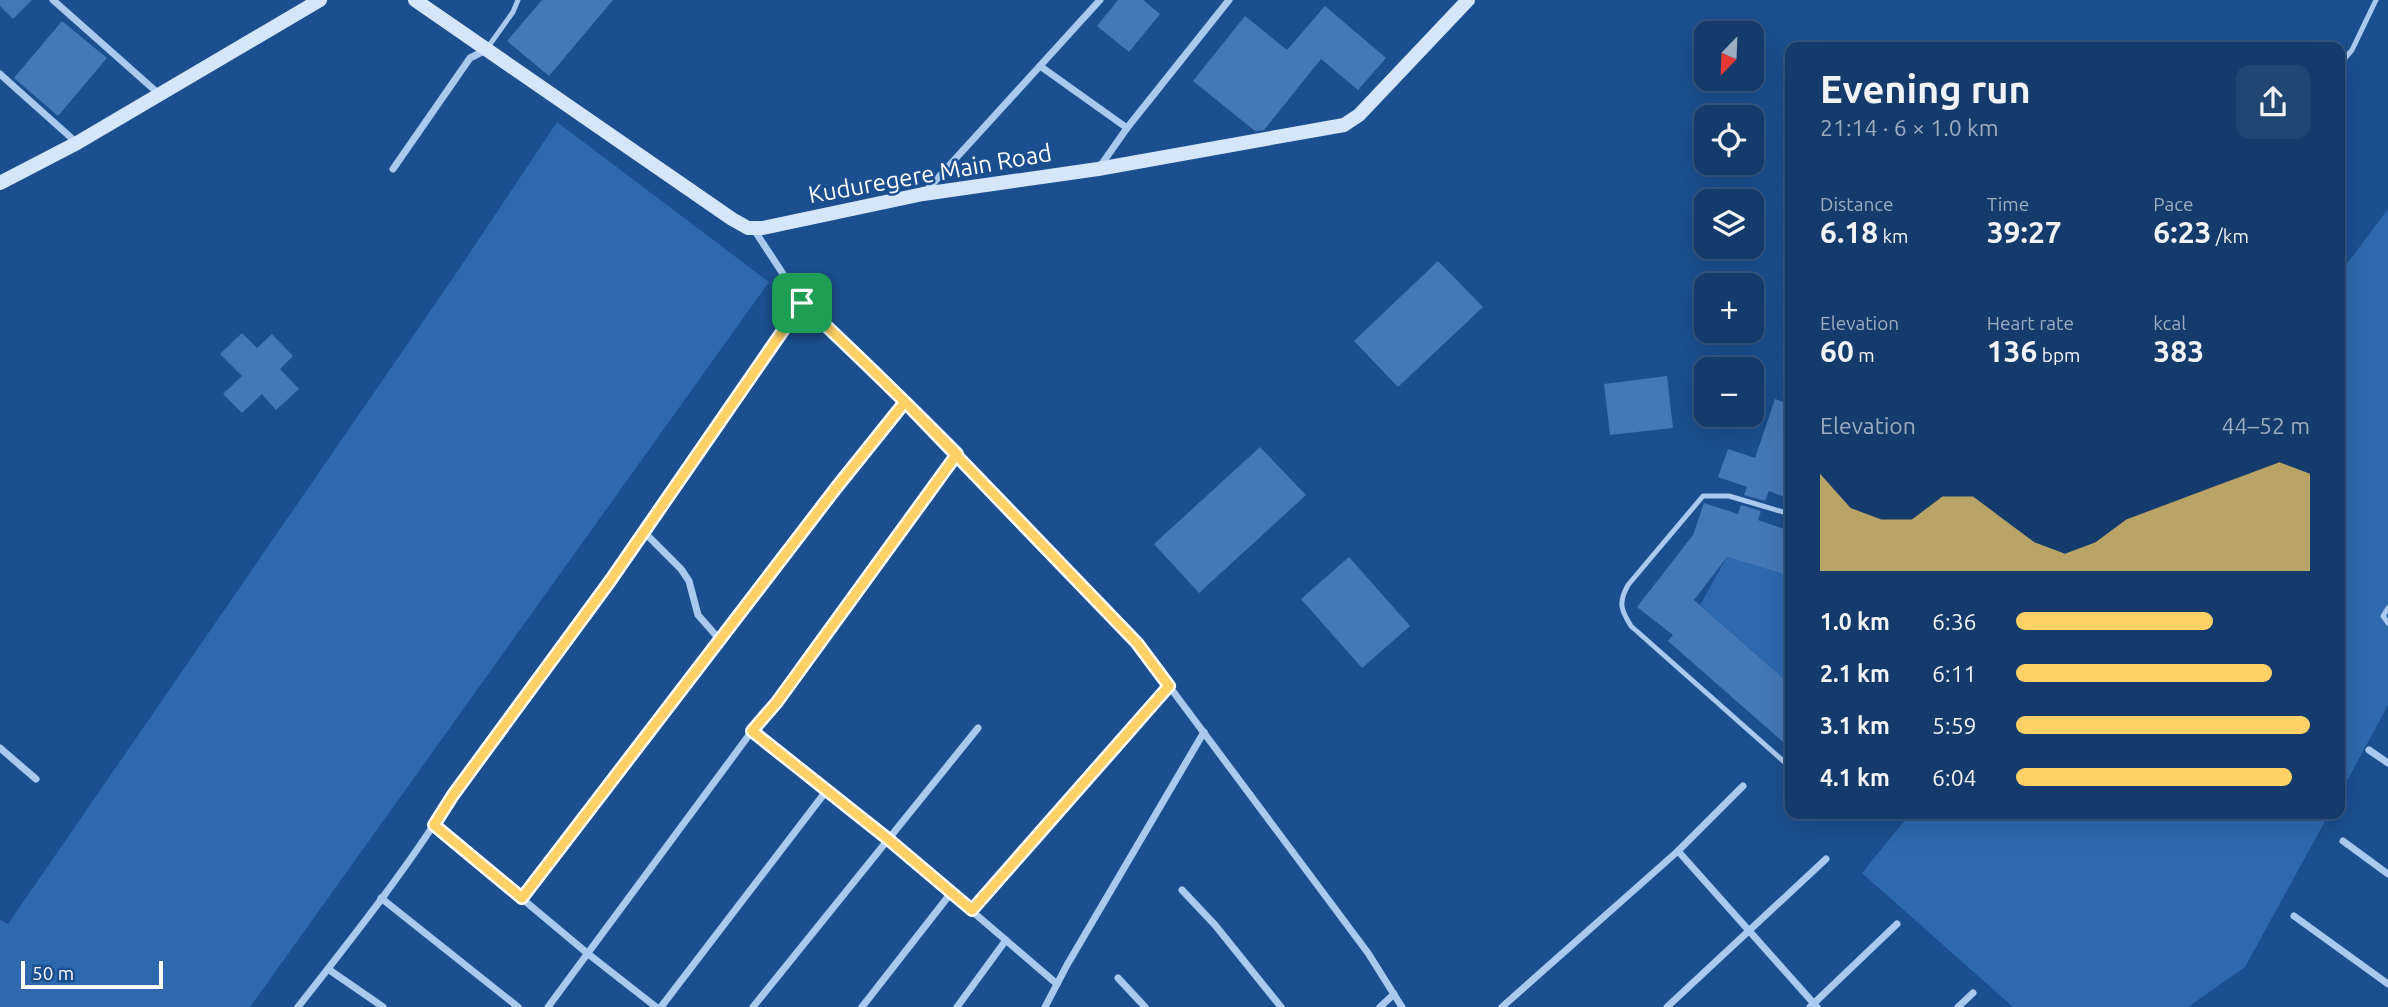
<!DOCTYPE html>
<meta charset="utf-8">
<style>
body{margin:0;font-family:Ubuntu,sans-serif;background:#214673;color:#f1f3f6;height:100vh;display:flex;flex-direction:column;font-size:26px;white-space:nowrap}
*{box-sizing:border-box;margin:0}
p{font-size:23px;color:#9dadc1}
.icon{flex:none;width:38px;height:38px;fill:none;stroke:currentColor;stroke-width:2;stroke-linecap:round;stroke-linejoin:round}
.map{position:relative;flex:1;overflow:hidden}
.details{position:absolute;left:1785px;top:42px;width:560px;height:777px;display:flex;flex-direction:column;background:#143b6b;border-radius:14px;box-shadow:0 7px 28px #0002,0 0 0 2px #33557e}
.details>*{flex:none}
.needle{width:46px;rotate:203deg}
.fabs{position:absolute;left:1694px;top:21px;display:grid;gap:14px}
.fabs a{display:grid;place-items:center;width:70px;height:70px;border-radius:14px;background:#143b6b;box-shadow:0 7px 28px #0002,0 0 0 2px #33557e;font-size:35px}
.scale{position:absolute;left:21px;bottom:18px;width:142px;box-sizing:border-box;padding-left:7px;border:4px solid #fff;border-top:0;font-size:19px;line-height:24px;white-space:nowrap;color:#fff;-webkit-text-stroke:5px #1b4f8f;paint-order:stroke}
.pin{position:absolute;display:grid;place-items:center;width:60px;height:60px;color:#fff;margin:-30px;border-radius:14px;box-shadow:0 4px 10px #0006}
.round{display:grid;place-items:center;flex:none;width:74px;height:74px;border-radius:14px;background:#214673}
.headline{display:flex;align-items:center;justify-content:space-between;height:119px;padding:0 35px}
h1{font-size:38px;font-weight:600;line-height:52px}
.stats{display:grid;grid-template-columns:repeat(3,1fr);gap:10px;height:119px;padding:7px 35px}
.stats div{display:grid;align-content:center}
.stats b{font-size:30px;font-weight:600}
.stats small{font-size:19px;font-weight:400}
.stats p{font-size:19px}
.chart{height:196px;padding:14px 35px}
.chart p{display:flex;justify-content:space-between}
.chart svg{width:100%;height:126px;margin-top:7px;fill:#ffd166;opacity:.7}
ul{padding:0 35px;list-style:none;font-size:23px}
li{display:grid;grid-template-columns:112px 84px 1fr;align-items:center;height:52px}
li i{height:18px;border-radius:9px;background:#ffd166}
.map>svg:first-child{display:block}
.green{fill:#2e69ad}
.building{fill:#4478b7}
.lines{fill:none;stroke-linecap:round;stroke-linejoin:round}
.lane{stroke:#a9c9ee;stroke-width:5}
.street{stroke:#a9c9ee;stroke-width:7}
.secondary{stroke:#d6e6fa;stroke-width:14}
.route-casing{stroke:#fff;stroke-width:14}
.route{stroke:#ffd166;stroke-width:9}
.labels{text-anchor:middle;stroke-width:5;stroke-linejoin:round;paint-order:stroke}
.street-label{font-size:24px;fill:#fff;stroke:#1b4f8f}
</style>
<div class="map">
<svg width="2388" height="1007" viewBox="0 0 2388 1007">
<rect width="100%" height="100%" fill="#1b4f8f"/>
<g class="green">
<polygon points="557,122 769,282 250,1007 0,1007 0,920 8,924 455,275"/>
<polygon points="2388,209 2388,705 2340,794 2340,273"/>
<polygon points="1727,557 1790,576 1790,684 1700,605"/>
<polygon points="1910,814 2329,814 2245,967 2188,1007 2013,1007 1862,873"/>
</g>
<g class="building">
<polygon points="0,0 32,0 13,19 0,6"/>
<polygon points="542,0 613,0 549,76 507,41"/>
<polygon points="1118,0 1143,0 1160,14 1129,52 1097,26"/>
<polygon points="1325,6 1386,58 1358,90 1321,59 1264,130 1255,131 1193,81 1245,16 1287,50"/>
<polygon points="62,21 107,58 58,116 14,78"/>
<polygon points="1438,261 1483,307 1398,387 1354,341"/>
<polygon points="242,333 257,348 272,334 293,356 280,369 299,389 276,410 262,394 242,413 223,394 242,376 220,354"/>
<polygon points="1667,376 1673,428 1610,435 1604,384"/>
<polygon points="1775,399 1790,404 1790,499 1769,491 1765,501 1744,495 1747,487 1718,477 1728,449 1755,458"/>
<polygon points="1260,447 1306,495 1199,593 1154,544"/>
<polygon points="1704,503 1738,514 1741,505 1761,511 1758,520 1790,531 1790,576 1727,557 1694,600 1790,684 1790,748 1668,641 1673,635 1637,607 1693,535"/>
<polygon points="1349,557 1410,626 1362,668 1301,599"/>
</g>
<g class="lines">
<g class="lane">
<polyline points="488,47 513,12 518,0"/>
<polyline points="2340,64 2352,50 2376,0"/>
<path d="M1790,514L1729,496H1703L1628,585C1618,603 1621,610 1631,626L1790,767"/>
<polyline points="2388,608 2383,616 2388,623"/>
</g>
<g class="street">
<polyline points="53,0 159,94"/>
<polyline points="1040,66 1127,128"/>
<polyline points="0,74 77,143"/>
<polyline points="1099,168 1127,128 1229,0"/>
<polyline points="393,169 470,58 486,50"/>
<polyline points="926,191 1100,0"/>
<polyline points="753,228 802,303 957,454 1137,643 1368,953 1402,1007"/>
<polyline points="644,532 681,569 689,581 698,615 720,640"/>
<polyline points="752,731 888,839 1057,984"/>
<polyline points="0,748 36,779"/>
<polyline points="2369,750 2388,763"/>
<polyline points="434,825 587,953 656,1007"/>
<polyline points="2343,841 2388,874"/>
<polyline points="1678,851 1817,1007"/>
<polyline points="1182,890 1215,925 1281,1007"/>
<polyline points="381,898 518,1007"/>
<polyline points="522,898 836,488 905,402"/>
<polyline points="972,910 1169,686"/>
<polyline points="2294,916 2388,984"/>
<polyline points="328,969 383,1007"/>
<polyline points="1118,978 1145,1007"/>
<path d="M298,1007C352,938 407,869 453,795L610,581L802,303"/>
<polyline points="548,1007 752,731 777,702 957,454"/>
<polyline points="661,1007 827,790"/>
<polyline points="753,1007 978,728"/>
<polyline points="862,1007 951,893"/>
<polyline points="957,1007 1006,940"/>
<polyline points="1045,1007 1067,965 1204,732"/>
<polyline points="1380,1007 1394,994"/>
<polyline points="1502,1007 1678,851 1743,786"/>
<polyline points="1667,1007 1826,859"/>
<polyline points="1810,1007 1897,924"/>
<polyline points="1958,1007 1973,993"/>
</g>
<g class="secondary">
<polyline points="415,0 732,219 748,228 763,228 923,194 1098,169 1344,125 1359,115 1468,0"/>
<polyline points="0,183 77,143 320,0"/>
</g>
</g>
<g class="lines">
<g class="route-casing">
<path id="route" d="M802,303L610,581L453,795L434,825L522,898L836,488L905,402L1137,643L1169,686L972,910L888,839L752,731L777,702L957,454C906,402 854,352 802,303"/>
</g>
<use href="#route" class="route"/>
</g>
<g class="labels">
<g class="street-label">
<text transform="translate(930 174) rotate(-10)" y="8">Kuduregere Main Road</text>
</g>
</g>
</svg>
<div class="fabs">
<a><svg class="needle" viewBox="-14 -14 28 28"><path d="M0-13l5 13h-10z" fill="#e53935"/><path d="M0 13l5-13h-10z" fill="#9dadc1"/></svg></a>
<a><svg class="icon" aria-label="locate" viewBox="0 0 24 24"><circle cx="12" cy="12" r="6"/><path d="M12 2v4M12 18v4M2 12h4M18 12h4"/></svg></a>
<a><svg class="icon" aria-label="layers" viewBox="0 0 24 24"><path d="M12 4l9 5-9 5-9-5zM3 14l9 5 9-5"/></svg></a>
<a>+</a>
<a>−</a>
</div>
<div class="scale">50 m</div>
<div class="pin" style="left:802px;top:303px;background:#1e9e55"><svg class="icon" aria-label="arrive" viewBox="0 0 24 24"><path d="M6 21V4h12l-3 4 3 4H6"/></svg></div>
<section class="details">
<div class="headline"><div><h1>Evening run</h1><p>21:14 · 6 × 1.0 km</p></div><a class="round"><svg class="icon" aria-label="share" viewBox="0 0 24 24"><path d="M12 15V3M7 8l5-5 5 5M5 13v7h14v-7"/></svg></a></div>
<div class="stats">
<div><p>Distance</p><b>6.18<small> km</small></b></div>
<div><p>Time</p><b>39:27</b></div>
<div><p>Pace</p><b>6:23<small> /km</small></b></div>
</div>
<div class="stats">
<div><p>Elevation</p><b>60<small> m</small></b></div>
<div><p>Heart rate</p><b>136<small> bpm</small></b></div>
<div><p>kcal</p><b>383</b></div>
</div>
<div class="chart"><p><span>Elevation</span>44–52 m</p>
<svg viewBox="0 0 160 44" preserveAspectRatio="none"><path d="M0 44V10L10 22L20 26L30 26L40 18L50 18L60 26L70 34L80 38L90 34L100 26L110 22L120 18L130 14L140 10L150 6L160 10V44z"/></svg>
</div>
<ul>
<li><b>1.0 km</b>6:36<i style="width:67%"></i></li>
<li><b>2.1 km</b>6:11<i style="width:87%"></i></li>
<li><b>3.1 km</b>5:59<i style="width:100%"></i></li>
<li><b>4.1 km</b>6:04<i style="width:94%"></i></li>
</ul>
</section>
</div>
